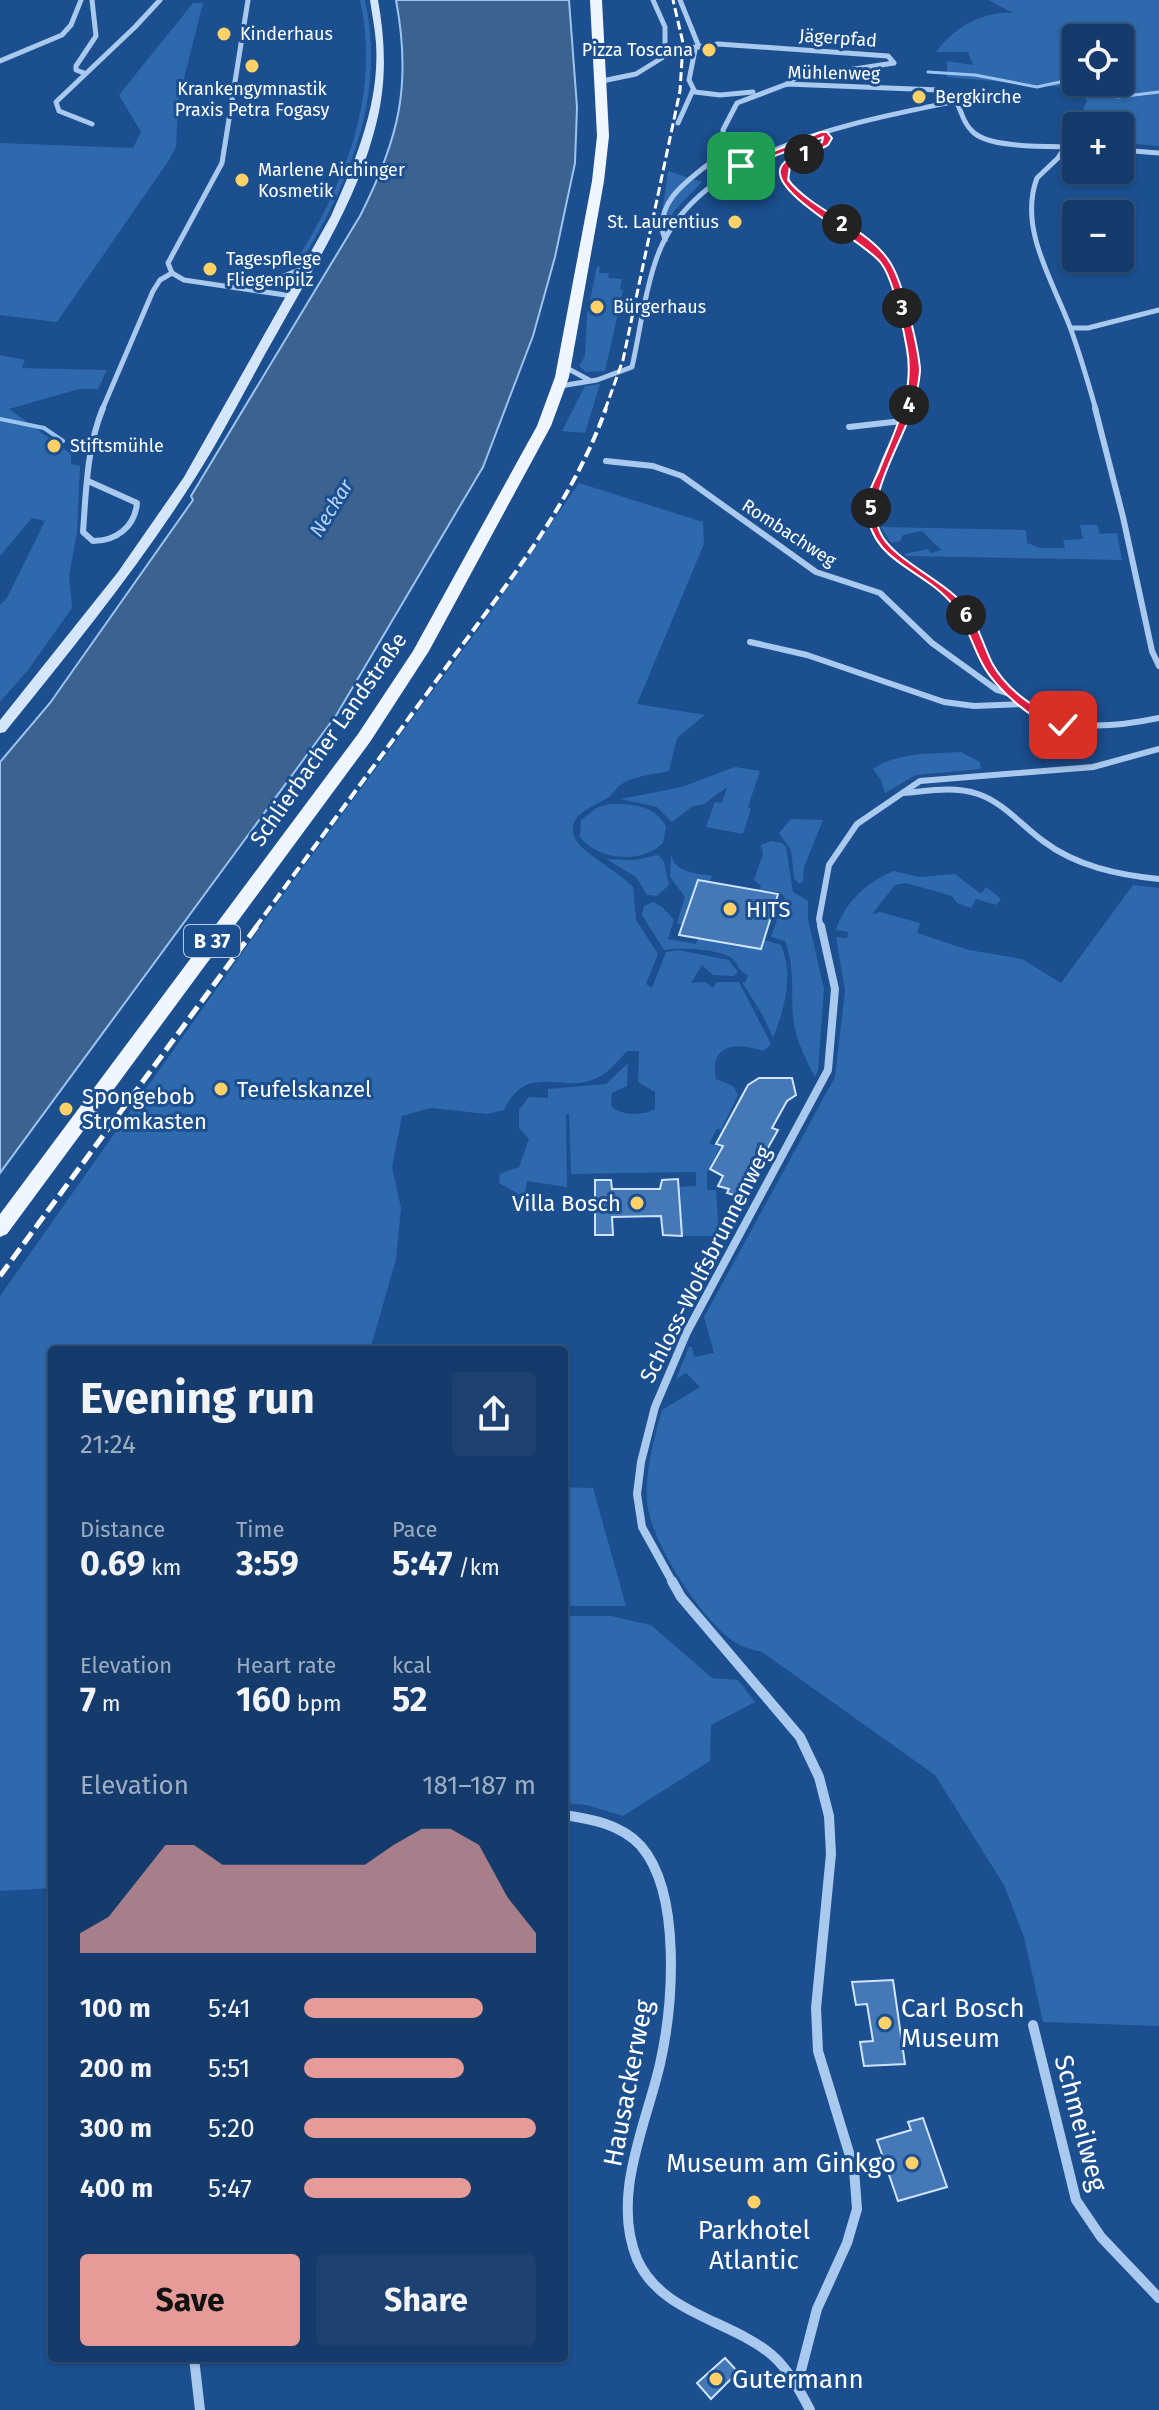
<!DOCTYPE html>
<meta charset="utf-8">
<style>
body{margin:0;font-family:"Fira Sans",sans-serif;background:#1d4271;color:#f1f3f6;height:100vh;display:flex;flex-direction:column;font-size:30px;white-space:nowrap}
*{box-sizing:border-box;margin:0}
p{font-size:26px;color:#9dadc1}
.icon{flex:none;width:44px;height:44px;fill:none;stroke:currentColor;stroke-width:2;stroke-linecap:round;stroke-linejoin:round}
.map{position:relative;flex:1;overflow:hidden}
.panel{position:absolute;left:48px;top:1346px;width:520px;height:1016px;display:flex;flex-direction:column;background:#143b6b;border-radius:8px;box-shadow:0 2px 6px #0004,0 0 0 2px #33557e}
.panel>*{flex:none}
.fabs{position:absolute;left:1062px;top:24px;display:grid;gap:16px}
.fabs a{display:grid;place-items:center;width:72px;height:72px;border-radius:8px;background:#143b6b;box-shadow:0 2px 6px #0004,0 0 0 2px #33557e;font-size:40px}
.pin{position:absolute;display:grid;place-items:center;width:68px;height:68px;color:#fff;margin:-34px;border-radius:16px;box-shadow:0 4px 12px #0006}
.km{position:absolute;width:40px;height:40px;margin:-20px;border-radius:50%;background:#222;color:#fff;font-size:22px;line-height:40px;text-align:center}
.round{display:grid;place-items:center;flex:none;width:84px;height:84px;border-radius:8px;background:#1d4271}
.headline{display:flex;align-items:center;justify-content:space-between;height:136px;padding:0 32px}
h1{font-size:44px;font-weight:700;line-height:60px}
.stats{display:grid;grid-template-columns:repeat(3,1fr);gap:12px;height:136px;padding:8px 32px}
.stats div{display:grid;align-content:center}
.stats b{font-size:34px;font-weight:700}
.stats small{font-size:22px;font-weight:400}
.stats p{font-size:22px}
.chart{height:224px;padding:16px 32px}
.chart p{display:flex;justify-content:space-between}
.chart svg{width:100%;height:144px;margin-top:8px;fill:#e69b98;opacity:.7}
.button{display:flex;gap:16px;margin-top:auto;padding:16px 32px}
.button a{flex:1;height:92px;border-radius:8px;background:#e69b98;color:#111;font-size:32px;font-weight:700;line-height:92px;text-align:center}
.button a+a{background:#1d4271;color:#f1f3f6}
ul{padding:0 32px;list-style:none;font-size:26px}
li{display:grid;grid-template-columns:128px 96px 1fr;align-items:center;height:60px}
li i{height:20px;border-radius:10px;background:#e69b98}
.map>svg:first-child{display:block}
.green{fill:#2e69ad;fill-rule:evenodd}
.water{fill:#3c6290;stroke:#9cc4f0;stroke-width:2}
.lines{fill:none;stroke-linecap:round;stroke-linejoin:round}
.stream-far1{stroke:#9cc4f0;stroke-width:3}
.stream{stroke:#9cc4f0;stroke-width:4}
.building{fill:#4478b7;stroke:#cfe3fa;stroke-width:2}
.street-far3{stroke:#a9c9ee;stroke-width:5}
.street-far2{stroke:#a9c9ee;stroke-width:6}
.street-far1{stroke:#a9c9ee;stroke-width:8}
.street{stroke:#a9c9ee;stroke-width:10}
.secondary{fill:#d6e6fa;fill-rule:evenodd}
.primary{fill:#f0f6ff;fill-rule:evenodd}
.rail-far2{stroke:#fff;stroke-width:3;stroke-dasharray:9 4;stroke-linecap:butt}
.rail-far1{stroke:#fff;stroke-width:4;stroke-dasharray:11 5;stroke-linecap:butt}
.rail{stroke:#fff;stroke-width:5;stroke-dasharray:14 6;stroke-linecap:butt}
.route{fill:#e11d48;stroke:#fff;stroke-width:2}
.poi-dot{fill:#ffd166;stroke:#1b4f8f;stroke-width:3}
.labels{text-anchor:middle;stroke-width:6;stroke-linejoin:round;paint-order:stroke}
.far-poi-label{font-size:18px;fill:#fff;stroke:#1b4f8f;text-anchor:start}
.far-street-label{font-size:18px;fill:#fff;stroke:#1b4f8f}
.far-water-label{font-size:20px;font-style:italic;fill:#b5d3f5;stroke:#1b4f8f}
.shield{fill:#1b4f8f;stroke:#bbcadd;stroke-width:2}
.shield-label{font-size:20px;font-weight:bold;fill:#fff}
.street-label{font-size:22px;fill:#fff;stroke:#1b4f8f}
.poi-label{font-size:22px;fill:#fff;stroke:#1b4f8f;text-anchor:start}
.near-poi-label{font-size:26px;fill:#fff;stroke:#1b4f8f;text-anchor:start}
.near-street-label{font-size:26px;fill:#fff;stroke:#1b4f8f}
</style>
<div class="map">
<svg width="1159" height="2410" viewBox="0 0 1159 2410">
<rect width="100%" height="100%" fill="#1b4f8f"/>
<g class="green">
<path d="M360,0H365C386,94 350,181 302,261L294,264C345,185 381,94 360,0Z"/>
<path d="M988,0H1159V146L1123,143L1120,141V126H1077L1087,100L1071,88L947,77V61L973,65L968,52H936C953,28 984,10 1013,13ZM1076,38H1120V82H1076Z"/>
<polygon points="193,3 203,3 178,102 176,147 169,160 57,322 0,315 0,143 133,148 141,132 119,95"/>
<polygon points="668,171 702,182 675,210 659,236"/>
<polygon points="597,266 600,267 599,273 609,273 608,278 622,279 620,289 623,290 605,371 586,372 579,366 585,356 587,315"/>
<polygon points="0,355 25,360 22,368 107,370 98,389 79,389 9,409 71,454 71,464 80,466 77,532 69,576 72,608 28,670 0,702 0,605 7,598 45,521 32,518 0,556"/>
<polygon points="600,384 585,433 562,431 585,386"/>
<path d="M579,483L703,522L704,544L637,704L705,715L677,738L669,771C656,774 633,776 622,784C616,787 614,793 609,797C594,807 563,815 576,840C584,854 619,872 633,887L636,920L658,954L646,984L652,988L666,952L678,950L729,960L738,972L733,976L713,975L702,965L691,983L705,982L713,988L717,982H739L771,1044L764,1051C738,1043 709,1042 716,1079L733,1086L738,1095L721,1130L717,1129L709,1143L720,1147L707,1172V1190H716L719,1236H682L680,1187L696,1186V1172L571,1174L569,1114H566L567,1187L527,1181L524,1197L499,1183L500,1174L519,1167L529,1139L519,1128V1110L529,1097L548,1098V1089L606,1084L628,1063L627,1086L612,1093L611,1106C621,1116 643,1116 655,1109V1092L638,1082L639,1051H627C619,1060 609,1072 599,1077C564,1096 528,1060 504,1110L487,1114L431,1108L402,1116L392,1167L401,1208L396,1259L370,1350H52V1888L0,1891V1296L282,896L482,624Z"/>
<polygon points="1080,525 1097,525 1100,534 1117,533 1122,560 907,556 904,554 928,549 931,553 941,550 922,531 903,535 900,541 891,543 881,527 1026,530 1027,543 1040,548 1065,548 1063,540 1083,539"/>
<path d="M961,752L980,762L981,769L916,775L885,793L881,780L873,769C897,752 932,754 961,752Z"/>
<polygon points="735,767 760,771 748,807 751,809 743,834 706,827 715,802 722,803 727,787 704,804 693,806 672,822 657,807 620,799 682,787"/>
<path d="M610,804C632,804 656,805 666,827L663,843C642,864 599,861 580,837L581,820L598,807Z"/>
<polygon points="791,819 823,820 804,867 803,881 799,884 794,878 791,850 779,833"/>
<path d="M771,841L782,843L786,847L793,892L808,901V919L824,989L818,1070L815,1077C806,1060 794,1037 793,1015C791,988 795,967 785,941L771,937L785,897L779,892L759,891L761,886L754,880L763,854L761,845Z"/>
<path d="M671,854C674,873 696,873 712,876L709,882L698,881L682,924L677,923L685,897L670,877Z"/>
<polygon points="658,855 664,862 669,885 657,896 647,895 636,877 606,859 634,860"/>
<path d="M894,871L919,877L955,874L981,894L986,887L1001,899L996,905L976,899L971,908L957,903L952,896L906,883L895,885L872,914L880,912L920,923L917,933L969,950L1022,959L1061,983L1133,885L1159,888V2026L1043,2022L1024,1937L1004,1885L935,1775L762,1652C754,1650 745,1648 738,1644C704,1625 649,1540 647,1501C645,1470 654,1439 662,1410L700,1387L686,1373L676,1379L689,1347H692L694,1357L714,1353L704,1317L835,1077L845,991L836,937L847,938L848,932L836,930C844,903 868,881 894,871Z"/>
<path d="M653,902L662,907L674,920L668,939L696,944L698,938L760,949L764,940L781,945C794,976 785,1007 773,1038L763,1016L742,982L745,983L748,975C738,972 739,963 730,957C717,949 679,947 664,950L642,915L644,906Z"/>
<polygon points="564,1487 593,1488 626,1606 564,1606"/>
<polygon points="564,1616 611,1616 651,1625 712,1678 738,1680 755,1702 711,1725 710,1761 623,1816 586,1805 564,1803"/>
</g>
<path class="water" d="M396,0H569L577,107L575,163L555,257L533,336L483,467L337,714L0,1173V762L50,703L193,500L191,496L360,216C399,139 412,85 396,0Z"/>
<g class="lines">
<polyline class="stream-far1" points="928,72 975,75 1037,87 1060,82 1093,88 1118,97 1159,92"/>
<polyline class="stream" points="0,419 44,428 63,441"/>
</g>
<g class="building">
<polygon points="698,880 778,894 761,949 679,935"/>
<polygon points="759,1078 792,1078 796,1095 787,1101 772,1128 778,1130 740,1197 727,1193 729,1189 718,1186 723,1176 710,1169 723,1146 716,1144 748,1085"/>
<polygon points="678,1179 682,1236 663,1235 661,1216 612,1217 613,1235 595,1235 595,1180 611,1180 612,1189 660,1189 662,1180"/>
<polygon points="893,1980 905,2064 864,2066 860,2042 873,2041 867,2004 856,2005 852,1982"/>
<polygon points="923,2118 947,2187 898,2201 877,2140 911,2130 908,2122"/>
<polygon points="725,2358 738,2372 711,2399 697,2383"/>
</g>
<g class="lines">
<g class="street-far3">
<polyline points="248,0 222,163 168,263 172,273 184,280 292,296"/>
<polyline points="680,0 699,47"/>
<polyline points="695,50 689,80 695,92 720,95 753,92"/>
<polyline points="667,51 718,44 888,56 894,63 795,78 787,84"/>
<polyline points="0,61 62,35 71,25 81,0"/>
<polyline points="84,73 76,70 76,66 96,36 92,0"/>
<polyline points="602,81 636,74 665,56 665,27 653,0"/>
<polyline points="678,123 693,90"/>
<polyline points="92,124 59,111 56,102 135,27 160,0"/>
<path d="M824,134L828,140L825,144L787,164C774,199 856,228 878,252C908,285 922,369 907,410"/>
<path d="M1066,146L1058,158L1037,178C1018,228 1053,281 1070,327C1080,354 1088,382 1096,410"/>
<polyline points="1120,150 1159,153"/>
<path d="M665,240C650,198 700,173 725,151L723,130L737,103L787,84L938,90C967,101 955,114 972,131C988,149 1052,146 1076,147"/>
<polyline points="242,285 266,283 309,266"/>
<polyline points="1071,328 1088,328 1159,310"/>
<polyline points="563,366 589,380"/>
<path d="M560,386L597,380L632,367C640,332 644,294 656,260C693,149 857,122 956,101"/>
<polyline points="102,410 153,291 160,280 172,273"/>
</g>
<g class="street-far2">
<path d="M908,408C894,445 867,482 873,523C878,559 927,573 951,596C969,613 974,639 985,660C1024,732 1088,733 1159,718"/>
<polyline points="1095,408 1123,517 1152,651 1159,666"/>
<polyline points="849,427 902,421"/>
<polyline points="606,461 653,466 682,476 816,572 880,593 932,643 997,690 1013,695"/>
<path d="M88,481L137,503C135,527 116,541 93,541L83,532C86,491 87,446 103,408"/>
<polyline points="750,642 807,655 944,702 974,706 1023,704"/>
<path d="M904,793C928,791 954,786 978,794C1004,803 1021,825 1043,841C1076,866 1118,875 1159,879"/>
<polyline points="821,928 819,919 829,865 857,824 920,781 1093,767 1159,749"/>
</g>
<polyline class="street-far1" points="673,1583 642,1527 637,1494 641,1462 655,1407 687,1332 828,1070 835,989 821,926"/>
<g class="street">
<polyline points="672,1581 681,1597 800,1737 819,1777 829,1816 831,1854 816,2008 818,2051 854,2169 857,2209 847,2243 817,2309 797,2386"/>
<path d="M564,1815C591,1819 621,1824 641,1846C682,1894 673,2006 660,2064C646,2125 611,2196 637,2259C661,2314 731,2320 772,2355C789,2370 800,2391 810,2410"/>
<polyline points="1033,2025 1076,2200 1101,2237 1159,2298"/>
<polyline points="194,2358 200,2410"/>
</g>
<path class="secondary" d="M370,0H378C386,45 387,87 374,132C355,204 313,268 277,333C250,380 226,429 197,475C140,566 72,649 5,732L0,733V720L118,572L184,477L331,216C355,162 380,104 376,43C375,29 372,14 370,0Z"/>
<polygon class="primary" points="590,0 602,0 609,136 604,181 569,377 551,426 429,651 370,742 7,1234 0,1237 0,1214 358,734 413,651 537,426 555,377 592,181 597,136"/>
<polyline class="rail-far2" points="605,410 623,360 680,91 683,43 673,0"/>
<path class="rail-far1" d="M255,928C320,839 385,751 450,662C508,582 573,502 606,408"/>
<polyline class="rail" points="0,1276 257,926"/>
</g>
<path class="route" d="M821,132H827L832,138L828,145L790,166L788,180C815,213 870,228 891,264C903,284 918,345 920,369C920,379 917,390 915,400C907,436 863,496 880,532C893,562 950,581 970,613C979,629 984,647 992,663C1007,691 1039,712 1067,723V728C1040,730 995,688 983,665C972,645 967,623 953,605C923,567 868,563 867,505C867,494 874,481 879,471C895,430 915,393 907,349C903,327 894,280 881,263C865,241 768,193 781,167C786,156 811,148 822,142L823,137L744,168L737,166Z"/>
<g class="poi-dot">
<circle cx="224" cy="34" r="8"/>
<circle cx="709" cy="50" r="8"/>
<circle cx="252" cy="66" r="8"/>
<circle cx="919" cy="97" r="8"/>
<circle cx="242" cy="180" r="8"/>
<circle cx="735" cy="222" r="8"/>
<circle cx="210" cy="269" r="8"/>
<circle cx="597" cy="307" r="8"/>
<circle cx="54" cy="446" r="8"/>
<circle cx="730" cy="909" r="8"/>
<circle cx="221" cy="1089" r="8"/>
<circle cx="66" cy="1109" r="8"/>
<circle cx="637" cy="1203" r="8"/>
<circle cx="885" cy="2023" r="8"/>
<circle cx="912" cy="2163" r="8"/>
<circle cx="754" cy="2202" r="8"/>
<circle cx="716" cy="2379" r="8"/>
</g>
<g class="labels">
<g class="far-poi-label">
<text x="240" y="40">Kinderhaus</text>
<text x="693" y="56" text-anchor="end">Pizza Toscana</text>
<text x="252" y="95" text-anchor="middle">Krankengymnastik<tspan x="252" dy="21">Praxis Petra Fogasy</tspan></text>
<text x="935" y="103">Bergkirche</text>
<text x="258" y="176">Marlene Aichinger<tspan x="258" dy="21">Kosmetik</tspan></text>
<text x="719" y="228" text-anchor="end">St. Laurentius</text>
<text x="226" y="265">Tagespflege<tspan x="226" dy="21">Fliegenpilz</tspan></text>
<text x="613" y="313">Bürgerhaus</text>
<text x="70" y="452">Stiftsmühle</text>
</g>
<g class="far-street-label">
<text transform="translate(838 38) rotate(4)" y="6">Jägerpfad</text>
<text transform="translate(834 73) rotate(1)" y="6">Mühlenweg</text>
<text transform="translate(789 533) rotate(33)" y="6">Rombachweg</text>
</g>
<g class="far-water-label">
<text transform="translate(331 508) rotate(-58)" y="7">Neckar</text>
</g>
<rect class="shield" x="184" y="925" width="56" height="32" rx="6"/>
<g class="shield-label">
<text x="212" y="948">B 37</text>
</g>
<g class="street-label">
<text transform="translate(328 739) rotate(-55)" y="8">Schlierbacher Landstraße</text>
<text transform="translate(705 1264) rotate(-63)" y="8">Schloss-Wolfsbrunnenweg</text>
</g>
<g class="poi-label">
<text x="746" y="917">HITS</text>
<text x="237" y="1097">Teufelskanzel</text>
<text x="82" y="1104">Spongebob<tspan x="82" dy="25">Stromkasten</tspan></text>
<text x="621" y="1211" text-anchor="end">Villa Bosch</text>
</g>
<g class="near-poi-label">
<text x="901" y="2017">Carl Bosch<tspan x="901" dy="30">Museum</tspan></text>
<text x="896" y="2172" text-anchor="end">Museum am Ginkgo</text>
<text x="754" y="2239" text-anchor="middle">Parkhotel<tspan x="754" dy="30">Atlantic</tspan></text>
<text x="732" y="2388">Gutermann</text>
</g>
<g class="near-street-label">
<text transform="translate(628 2083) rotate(-79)" y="9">Hausackerweg</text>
<text transform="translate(1081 2123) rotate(75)" y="9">Schmeilweg</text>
</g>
</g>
</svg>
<div class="fabs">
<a><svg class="icon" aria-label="locate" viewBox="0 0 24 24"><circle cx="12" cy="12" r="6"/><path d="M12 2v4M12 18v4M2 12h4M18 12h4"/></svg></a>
<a>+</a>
<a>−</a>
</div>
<div class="pin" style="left:741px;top:166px;background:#1e9e55"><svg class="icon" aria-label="arrive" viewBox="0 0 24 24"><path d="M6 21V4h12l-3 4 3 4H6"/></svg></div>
<div class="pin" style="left:1063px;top:725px;background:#d93025"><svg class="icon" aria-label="check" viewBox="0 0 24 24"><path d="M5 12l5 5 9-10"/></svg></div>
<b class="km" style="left:804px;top:154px">1</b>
<b class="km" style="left:842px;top:224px">2</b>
<b class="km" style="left:902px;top:308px">3</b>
<b class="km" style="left:909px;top:405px">4</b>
<b class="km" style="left:871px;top:508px">5</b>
<b class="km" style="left:966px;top:615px">6</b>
<section class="panel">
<div class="headline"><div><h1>Evening run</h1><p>21:24</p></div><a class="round"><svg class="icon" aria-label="share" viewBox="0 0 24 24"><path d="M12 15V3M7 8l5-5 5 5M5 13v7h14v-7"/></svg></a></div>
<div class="stats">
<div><p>Distance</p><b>0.69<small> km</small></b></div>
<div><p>Time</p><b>3:59</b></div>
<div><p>Pace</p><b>5:47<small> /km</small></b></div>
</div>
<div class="stats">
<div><p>Elevation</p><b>7<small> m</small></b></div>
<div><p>Heart rate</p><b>160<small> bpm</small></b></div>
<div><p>kcal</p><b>52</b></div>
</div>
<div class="chart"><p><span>Elevation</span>181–187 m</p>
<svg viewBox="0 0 160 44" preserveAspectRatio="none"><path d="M0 44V38L10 33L20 22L30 11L40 11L50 17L60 17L70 17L80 17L90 17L100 17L110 11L120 6L130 6L140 11L150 27L160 38V44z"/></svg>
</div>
<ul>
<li><b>100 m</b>5:41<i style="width:77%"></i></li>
<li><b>200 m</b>5:51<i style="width:69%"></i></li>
<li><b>300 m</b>5:20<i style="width:100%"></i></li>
<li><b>400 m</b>5:47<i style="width:72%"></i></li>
</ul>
<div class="button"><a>Save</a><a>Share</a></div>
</section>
</div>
